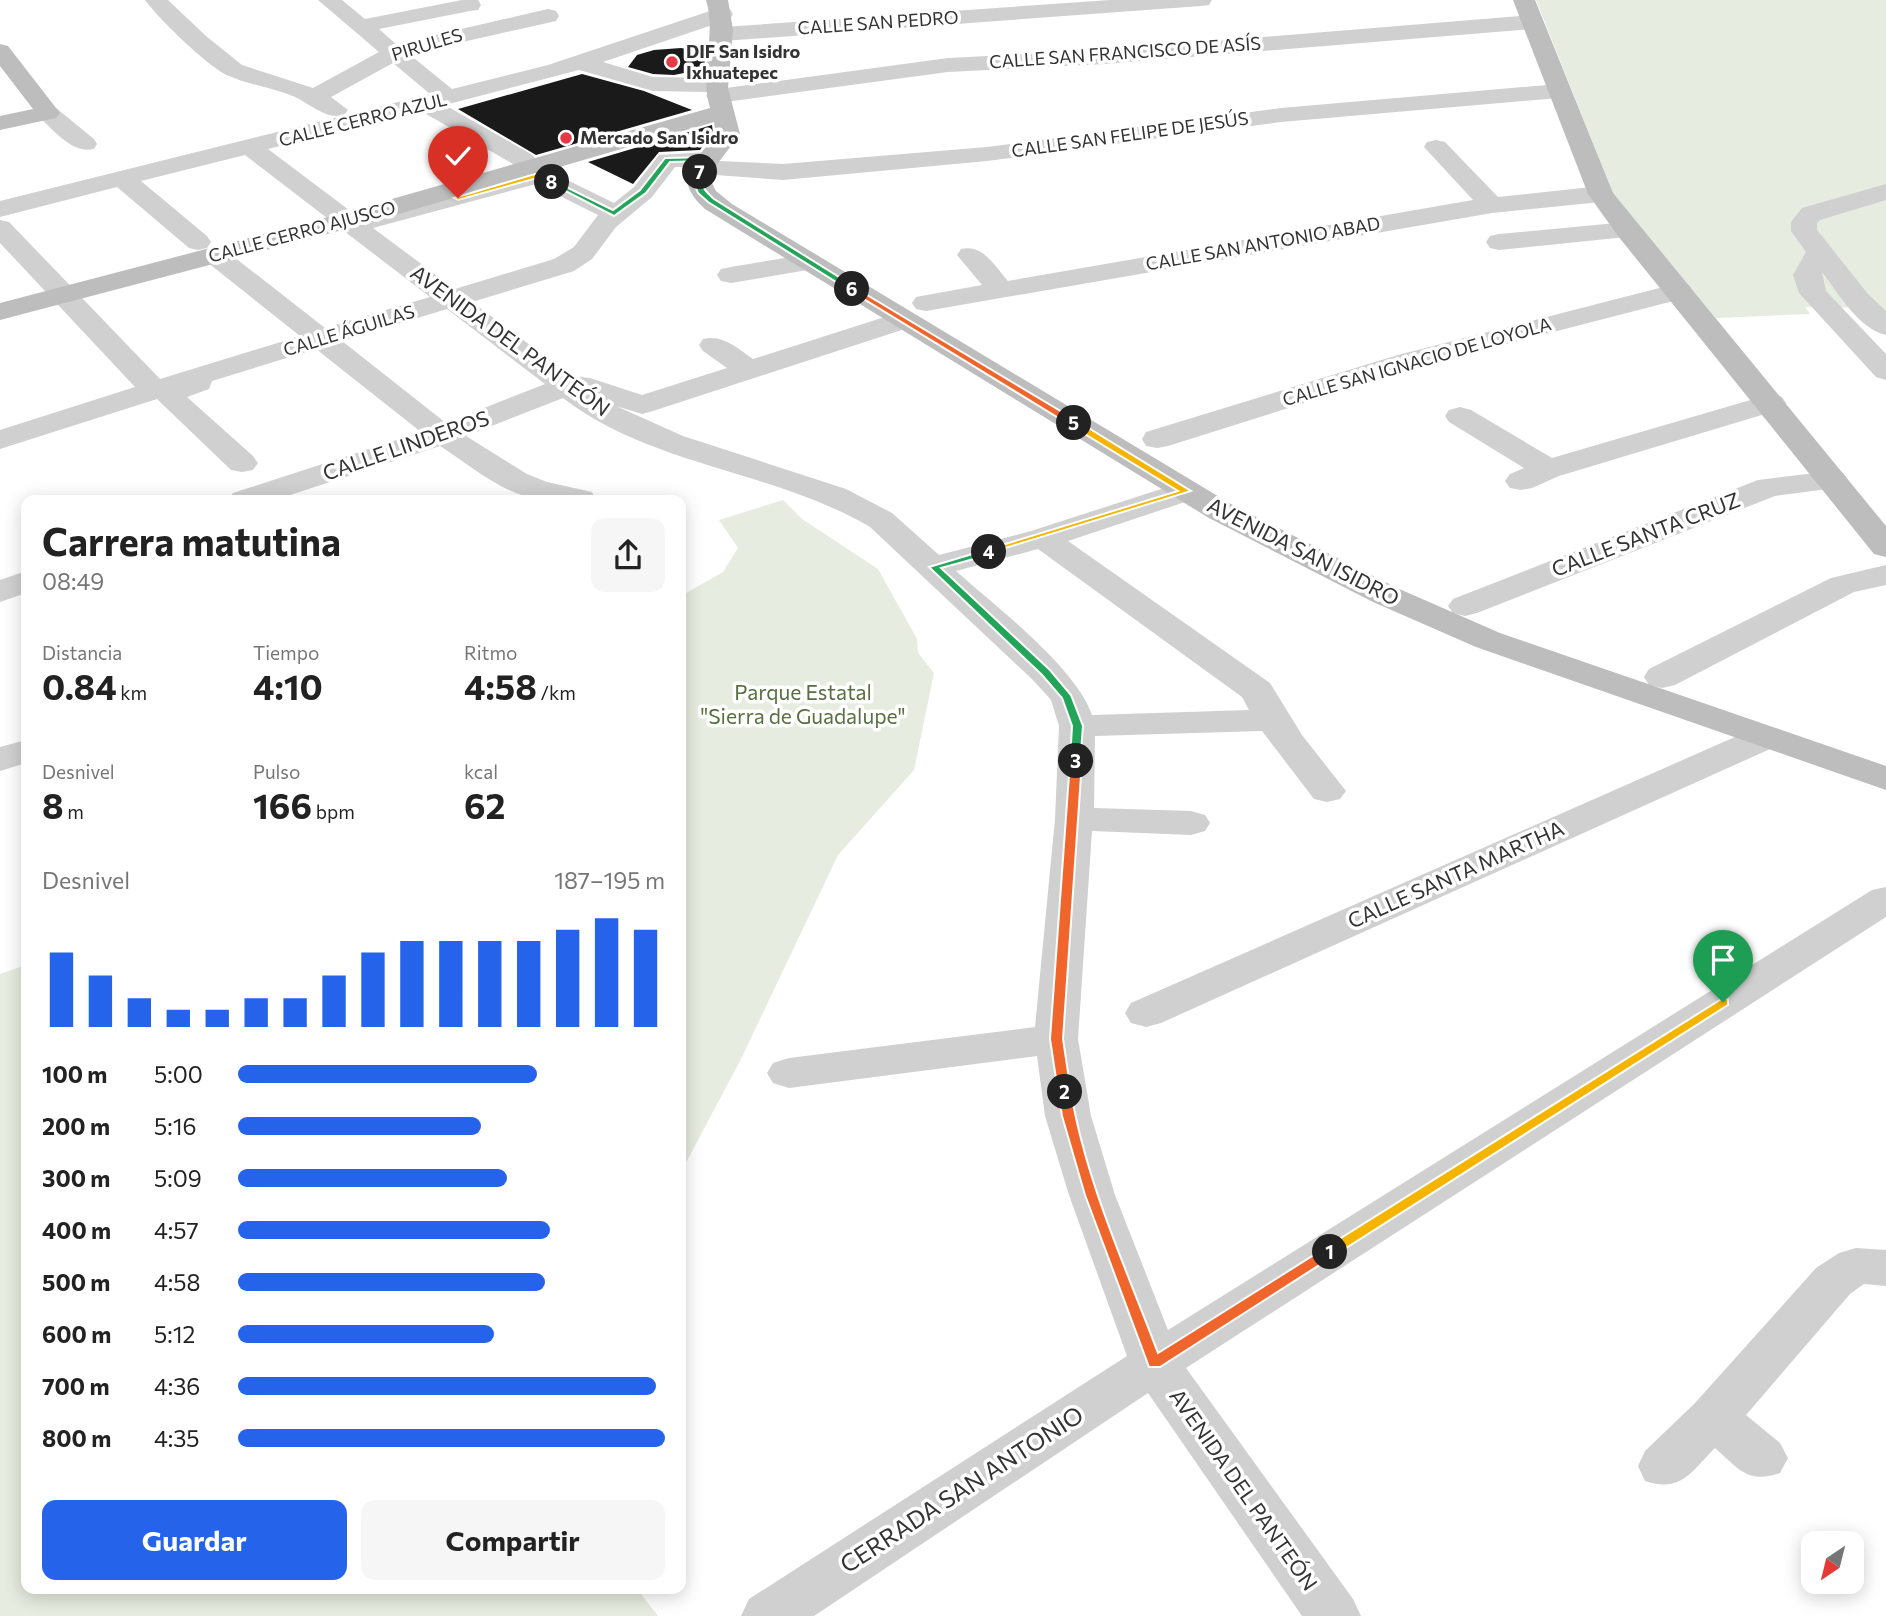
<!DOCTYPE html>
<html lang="es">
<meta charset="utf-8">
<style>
body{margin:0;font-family:Commissioner,sans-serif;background:#f6f6f6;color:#222;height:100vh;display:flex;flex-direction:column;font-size:26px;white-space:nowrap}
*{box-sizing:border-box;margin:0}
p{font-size:23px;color:#767676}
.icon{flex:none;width:38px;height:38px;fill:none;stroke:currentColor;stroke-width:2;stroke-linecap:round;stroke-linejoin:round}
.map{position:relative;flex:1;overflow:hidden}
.details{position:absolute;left:21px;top:495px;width:665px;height:1099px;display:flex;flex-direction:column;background:#fff;border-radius:14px;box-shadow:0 4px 18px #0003}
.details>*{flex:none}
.needle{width:46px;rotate:215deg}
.controls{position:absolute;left:1801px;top:1531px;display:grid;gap:14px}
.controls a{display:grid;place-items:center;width:63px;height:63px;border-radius:14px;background:#fff;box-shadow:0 4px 18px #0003;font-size:35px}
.pin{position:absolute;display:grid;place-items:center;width:60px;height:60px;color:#fff;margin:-72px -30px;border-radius:50% 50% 50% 0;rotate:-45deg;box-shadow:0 0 7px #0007}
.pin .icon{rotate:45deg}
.km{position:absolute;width:35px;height:35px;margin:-18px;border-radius:50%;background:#222;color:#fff;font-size:19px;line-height:35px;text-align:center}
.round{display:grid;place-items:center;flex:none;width:74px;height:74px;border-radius:14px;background:#f6f6f6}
.overview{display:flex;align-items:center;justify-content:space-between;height:119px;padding:0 21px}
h1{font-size:38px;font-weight:700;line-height:52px}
.metrics{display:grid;grid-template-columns:repeat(3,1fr);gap:10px;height:119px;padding:7px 21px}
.metrics div{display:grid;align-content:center}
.metrics b{font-size:35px;font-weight:700}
.metrics small{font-size:19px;font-weight:400}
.metrics p{font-size:19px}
.chart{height:196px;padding:14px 21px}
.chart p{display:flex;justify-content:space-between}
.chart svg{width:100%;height:126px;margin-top:7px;stroke:#2563eb;stroke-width:6}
.primary-button{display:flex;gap:14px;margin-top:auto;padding:14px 21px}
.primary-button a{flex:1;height:80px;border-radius:14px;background:#2563eb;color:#fff;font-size:28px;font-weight:700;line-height:80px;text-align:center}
.primary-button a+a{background:#f6f6f6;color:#222}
ul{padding:0 21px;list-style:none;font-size:23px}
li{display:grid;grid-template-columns:112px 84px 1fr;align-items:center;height:52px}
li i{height:18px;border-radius:9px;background:#2563eb}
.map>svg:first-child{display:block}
.green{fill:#e6ecdf}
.building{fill:#1a1a1a}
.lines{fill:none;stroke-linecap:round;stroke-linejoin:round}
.street{fill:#d0d0d0;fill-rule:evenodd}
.secondary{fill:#bdbdbd;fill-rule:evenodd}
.split-1{fill:#f5b400;stroke:#fff;stroke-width:2}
.split-2{fill:#f0652b;stroke:#fff;stroke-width:2}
.split-3{fill:#f0652b;stroke:#fff;stroke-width:2}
.split-4{fill:#22a559;stroke:#fff;stroke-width:2}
.split-5{fill:#f5b400;stroke:#fff;stroke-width:2}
.split-6{fill:#f0652b;stroke:#fff;stroke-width:2}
.split-7{fill:#22a559;stroke:#fff;stroke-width:2}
.split-8{fill:#22a559;stroke:#fff;stroke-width:2}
.split-9{fill:#f5b400;stroke:#fff;stroke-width:2}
.poi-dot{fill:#e63946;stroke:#fff;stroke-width:2.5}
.labels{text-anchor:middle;stroke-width:7;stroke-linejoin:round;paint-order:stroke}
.far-street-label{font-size:18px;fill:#333;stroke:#fff}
.far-poi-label{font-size:18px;font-weight:bold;fill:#333;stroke:#fff;text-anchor:start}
.street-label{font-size:21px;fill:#333;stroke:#fff}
.park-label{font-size:21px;fill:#56703f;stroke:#fff}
.near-street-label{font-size:24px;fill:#333;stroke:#fff}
</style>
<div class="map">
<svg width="1886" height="1616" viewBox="0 0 1886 1616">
<rect width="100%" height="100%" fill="#fff"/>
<g class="green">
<polygon points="1536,0 1886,0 1886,322 1855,307 1834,308 1831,306 1805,307 1810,314 1716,318 1614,196"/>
<polygon points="783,500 802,519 878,569 917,639 918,653 934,673 914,770 838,855 740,1061 681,1172 681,596 723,572 738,548 719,520"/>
<polygon points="26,965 26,1589 637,1589 658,1616 0,1616 0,974"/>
</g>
<g class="building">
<polygon points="681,48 706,52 704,69 674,75 653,74 628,67 637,55 654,50"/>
<polygon points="582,74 644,91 692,110 536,155 458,109"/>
<polygon points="712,125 713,133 700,150 659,152 633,184 588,162"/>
</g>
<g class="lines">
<g class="street">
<path d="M145,0H168L206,36L242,65L313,88L379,52L318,0H342L365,19L462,0H478L481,5L478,10L470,11L379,29L396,44L548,9L556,11L559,16L556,21L409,54L452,89L548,65L722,7L730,9L733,14L730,19L603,62L653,77L716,78L724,80L728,85L726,88L948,58L1106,50L1532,15L1540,17L1543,22L1540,27L1532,29L1106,64L948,72L718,103L710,101L706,96L709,92L653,91L579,70L445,105L531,154L547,170L614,203L634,187L659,155L708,152L717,154L719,161L783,164L987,147L1281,108L1559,84L1567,86L1571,91L1567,96L1559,98L1281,122L987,161L783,180L702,174L693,172L690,167H675L652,197L616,227L592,259L574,271L472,302L572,376L590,378L642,395L727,368L703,351L699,345L703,339C723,334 737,348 753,359L894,314L904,312L914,314L918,320L914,326L653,411L642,414L616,406L683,436L846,489L892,513L939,555L1031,531L1186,481L1197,484L1202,491L1197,498L1068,541L1270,683L1302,735L1346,791L1340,799L1327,802L1314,799L1262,731L1095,736L1094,808L1191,811L1205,815L1210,823L1205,831L1191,835L1092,831L1078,1039L1091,1116L1115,1195L1168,1330L1872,890L1886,887V917L1186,1368L1353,1599L1361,1616H1302L1148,1393L814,1616H741L749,1599L1127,1356L1069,1195L1045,1116L1037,1056L789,1088L773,1083L767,1073L773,1063L789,1058L1035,1027L1055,819L1059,726L1051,700L1033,680L870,527C773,470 653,467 563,398L466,436L527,474L547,482L592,492L596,500C578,500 559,503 541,500C504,495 471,466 440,446L275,500H228L233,493L421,432L316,349L212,381L209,389L187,397L253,456L258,463L253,470L242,472L231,470L157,399L0,449V430L135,387L0,243V220L9,222L160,379L300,336L207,262L203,256L207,250L216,248L225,250L325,328L430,297L245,155L141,181L207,236L211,242L207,248L198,250L189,248L117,187L0,217V201L430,94L393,63L331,97L348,110L344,115C326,120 312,105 295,97C274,88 250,85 229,76C209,68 158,18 145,0ZM421,111L513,164L521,172L377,212L353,213L268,149ZM536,184L598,215L574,247L554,259L455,289L373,228ZM447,309L545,384L446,423L342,341ZM1038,549L1242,697L1249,710L1092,715C1076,667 995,606 956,571Z"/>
<polygon points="1110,0 1212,0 1209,5 1201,6 723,41 715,39 712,34 715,29 723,27"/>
<path d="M48,106L56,108L94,139L97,144L94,149C72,154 55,131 40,118L36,113L40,108Z"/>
<path d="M1436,140L1445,142L1498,197L1601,186L1610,189L1614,194L1610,199L1601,202L1492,213L926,311L916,309L912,303L916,297L982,285L957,255L961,249C983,244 994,265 1008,281L1473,200L1424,147L1427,142Z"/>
<path d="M1886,184V200L1820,220L1817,223V230L1868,294L1886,311V335C1859,329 1838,293 1822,272L1826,291L1886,354V380L1876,377L1799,293L1793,275L1806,252L1791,231V222L1802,208Z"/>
<polygon points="1627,222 1636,224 1640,230 1636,236 1499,250 1490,248 1486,242 1490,236 1499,234"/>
<polygon points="809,254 819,256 822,262 819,268 731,283 721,281 717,275 721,269 731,267"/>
<polygon points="1679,283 1689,285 1693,291 1689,297 1418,367 1168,446 1157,448 1146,446 1142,439 1146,432 1398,355"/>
<polygon points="1771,394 1782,397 1786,403 1782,409 1559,476 1532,488 1521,490 1510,488 1505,481 1510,474 1524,468 1449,422 1445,416 1449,410 1460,407 1471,410 1552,458"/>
<polygon points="1832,471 1843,473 1848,480 1843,487 1775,496 1477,613 1465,616 1453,613 1448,606 1453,599 1758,480"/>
<polygon points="1886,565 1886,585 1854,592 1675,685 1662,688 1649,685 1644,677 1649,669 1831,578"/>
<polygon points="26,571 26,593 0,602 0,580"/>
<polygon points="1766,726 1779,729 1784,737 1779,745 1161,1023 1146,1027 1131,1023 1125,1013 1131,1003 1753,729"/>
<polygon points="26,740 26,763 0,771 0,747"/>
<path d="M1856,1248L1886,1250V1286L1864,1284L1850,1294L1746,1415L1780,1443L1788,1458L1780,1473C1747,1484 1739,1469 1715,1448C1691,1472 1681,1493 1645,1481L1638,1466L1645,1451L1695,1403L1816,1268L1839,1253Z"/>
</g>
<g class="secondary">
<path d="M706,0H728L733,30L728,88L740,134L718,163L711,181L716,191L732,204L1231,504L1397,588L1500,633L1886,766V790L1476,647L1373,602L1209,518L705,209C669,176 696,163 716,134L714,122L354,227L0,320V303L336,215L710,108C699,72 717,36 706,0Z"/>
<polygon points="1513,0 1535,0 1613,193 1886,526 1886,557 1874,554 1618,236 1588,194"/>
<polygon points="0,44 8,46 56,108 60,113 56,118 0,130 0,116 33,109 0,66"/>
</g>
</g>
<polygon class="split-1" points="1723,998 1728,999 1728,1005 1335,1255 1325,1255 1325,1248"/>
<path class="split-2" d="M1065,1087L1071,1092C1086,1182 1126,1268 1158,1353L1325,1248H1335V1255L1160,1367H1149L1085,1195L1062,1116L1058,1092Z"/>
<polygon class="split-3" points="1076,758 1082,761 1063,1039 1071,1092 1065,1096 1058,1092 1050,1039 1070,761"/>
<polygon class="split-4" points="989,549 994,552 992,554 941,568 1050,670 1071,695 1083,726 1080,764 1070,761 1072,726 1062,698 1042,675 929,567"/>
<polygon class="split-5" points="1070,421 1077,421 1191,491 986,554 986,550 1178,491 1070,425"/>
<polygon class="split-6" points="852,286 1077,421 1078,423 1070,425 849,290"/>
<path class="split-7" d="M700,170L704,172C699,185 704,190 714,199L855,287V290H849L708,202L698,193L693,181Z"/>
<polygon class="split-8" points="708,157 711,159 700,174 696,172 703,161 670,162 646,193 614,216 548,182 554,181 613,210 640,190 665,158"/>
<polygon class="split-9" points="535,174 555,182 552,184 537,178 458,200 454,198"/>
<g class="poi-dot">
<circle cx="672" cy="62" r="7"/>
<circle cx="566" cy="138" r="7"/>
</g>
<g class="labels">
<g class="far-street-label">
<text transform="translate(878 23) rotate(-4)" y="6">CALLE SAN PEDRO</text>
<text transform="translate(427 45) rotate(-17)" y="6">PIRULES</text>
<text transform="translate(1125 53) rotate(-4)" y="6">CALLE SAN FRANCISCO DE ASÍS</text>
<text transform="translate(363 120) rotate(-14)" y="6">CALLE CERRO AZUL</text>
<text transform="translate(1130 135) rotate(-8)" y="6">CALLE SAN FELIPE DE JESÚS</text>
<text transform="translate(302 232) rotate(-15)" y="6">CALLE CERRO AJUSCO</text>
<text transform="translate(1263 244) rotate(-10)" y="6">CALLE SAN ANTONIO ABAD</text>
<text transform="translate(349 331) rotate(-17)" y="6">CALLE ÁGUILAS</text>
<text transform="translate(1417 362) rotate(-16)" y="6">CALLE SAN IGNACIO DE LOYOLA</text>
</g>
<g class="far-poi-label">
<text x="686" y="58">DIF San Isidro<tspan x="686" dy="21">Ixhuatepec</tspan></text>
<text x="580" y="144">Mercado San Isidro</text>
</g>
<g class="street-label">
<text transform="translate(510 341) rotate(36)" y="7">AVENIDA DEL PANTEÓN</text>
<text transform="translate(406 446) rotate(-19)" y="7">CALLE LINDEROS</text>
<text transform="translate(1646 535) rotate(-21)" y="7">CALLE SANTA CRUZ</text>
<text transform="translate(1303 552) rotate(27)" y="7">AVENIDA SAN ISIDRO</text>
<text transform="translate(1456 875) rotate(-24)" y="7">CALLE SANTA MARTHA</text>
<text transform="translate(1243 1490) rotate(55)" y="7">AVENIDA DEL PANTEÓN</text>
</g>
<g class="park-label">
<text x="803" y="700">Parque Estatal<tspan x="803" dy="24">"Sierra de Guadalupe"</tspan></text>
</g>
<g class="near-street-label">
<text transform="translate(962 1490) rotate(-33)" y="8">CERRADA SAN ANTONIO</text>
</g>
</g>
</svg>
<div class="controls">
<a><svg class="needle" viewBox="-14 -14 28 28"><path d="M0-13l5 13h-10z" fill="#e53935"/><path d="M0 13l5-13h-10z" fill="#767676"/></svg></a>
</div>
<div class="pin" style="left:1723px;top:1002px;background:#1e9e55"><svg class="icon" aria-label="arrive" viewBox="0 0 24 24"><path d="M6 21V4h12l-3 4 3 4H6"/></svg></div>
<div class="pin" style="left:458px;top:198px;background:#d93025"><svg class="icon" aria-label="check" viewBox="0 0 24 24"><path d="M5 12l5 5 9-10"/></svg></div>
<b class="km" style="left:1330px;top:1252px">1</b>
<b class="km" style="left:1065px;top:1092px">2</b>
<b class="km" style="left:1076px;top:761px">3</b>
<b class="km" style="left:989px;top:552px">4</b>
<b class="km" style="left:1074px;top:423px">5</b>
<b class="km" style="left:852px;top:289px">6</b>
<b class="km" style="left:700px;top:172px">7</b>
<b class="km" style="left:552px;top:182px">8</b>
<section class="details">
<div class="overview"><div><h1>Carrera matutina</h1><p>08:49</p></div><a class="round"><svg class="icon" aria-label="share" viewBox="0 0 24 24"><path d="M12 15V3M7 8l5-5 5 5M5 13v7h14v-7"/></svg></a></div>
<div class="metrics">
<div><p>Distancia</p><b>0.84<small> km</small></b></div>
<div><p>Tiempo</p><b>4:10</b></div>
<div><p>Ritmo</p><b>4:58<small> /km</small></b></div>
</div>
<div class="metrics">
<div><p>Desnivel</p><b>8<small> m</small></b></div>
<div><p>Pulso</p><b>166<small> bpm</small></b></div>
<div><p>kcal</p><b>62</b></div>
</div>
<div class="chart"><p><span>Desnivel</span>187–195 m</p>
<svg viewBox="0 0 160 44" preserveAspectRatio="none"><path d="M5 44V18M15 44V26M25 44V34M35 44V38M45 44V38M55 44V34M65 44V34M75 44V26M85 44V18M95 44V14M105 44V14M115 44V14M125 44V14M135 44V10M145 44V6M155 44V10"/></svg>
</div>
<ul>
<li><b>100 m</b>5:00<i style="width:70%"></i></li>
<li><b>200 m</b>5:16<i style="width:57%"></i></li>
<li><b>300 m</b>5:09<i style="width:63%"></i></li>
<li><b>400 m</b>4:57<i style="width:73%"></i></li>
<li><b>500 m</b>4:58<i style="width:72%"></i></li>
<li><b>600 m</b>5:12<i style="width:60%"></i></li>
<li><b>700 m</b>4:36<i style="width:98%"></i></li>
<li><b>800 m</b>4:35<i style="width:100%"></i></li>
</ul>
<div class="primary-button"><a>Guardar</a><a>Compartir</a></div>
</section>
</div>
